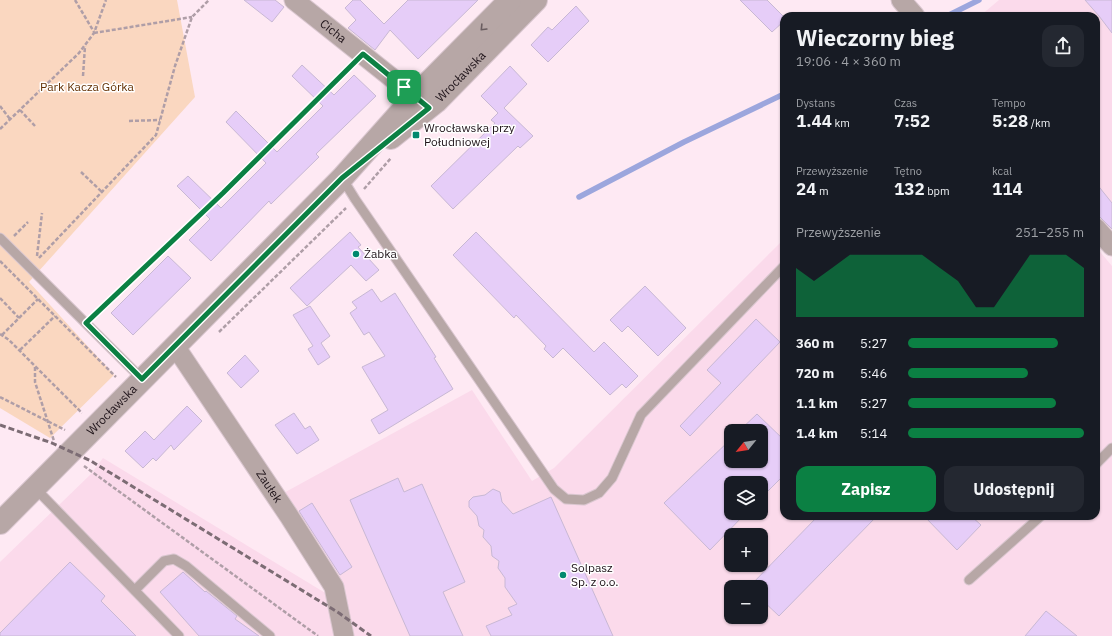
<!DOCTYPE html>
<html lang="pl">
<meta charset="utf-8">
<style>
body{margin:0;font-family:"IBM Plex Sans",sans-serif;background:#242831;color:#f1f3f6;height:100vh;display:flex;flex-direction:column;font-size:15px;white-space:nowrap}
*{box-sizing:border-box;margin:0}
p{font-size:13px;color:#9ea1a6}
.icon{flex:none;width:22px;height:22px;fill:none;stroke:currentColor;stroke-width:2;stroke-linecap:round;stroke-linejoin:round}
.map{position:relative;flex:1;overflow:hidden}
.side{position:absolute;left:780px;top:12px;width:320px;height:508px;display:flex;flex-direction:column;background:#171b24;border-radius:12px;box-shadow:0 1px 3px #0004}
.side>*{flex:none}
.needle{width:26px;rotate:240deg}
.buttons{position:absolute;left:724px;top:424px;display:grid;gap:8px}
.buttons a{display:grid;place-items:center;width:44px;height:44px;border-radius:8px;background:#171b24;box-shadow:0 1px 3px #0004;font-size:20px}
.pin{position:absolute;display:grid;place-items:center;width:34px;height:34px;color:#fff;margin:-17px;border-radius:8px;box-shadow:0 2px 6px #0006}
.round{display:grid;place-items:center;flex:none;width:42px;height:42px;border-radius:12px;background:#242831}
.headline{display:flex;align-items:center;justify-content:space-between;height:68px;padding:0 16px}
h1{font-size:22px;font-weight:700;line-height:30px}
.stats{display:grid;grid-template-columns:repeat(3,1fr);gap:6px;height:68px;padding:4px 16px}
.stats div{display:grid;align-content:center}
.stats b{font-size:17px;font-weight:700}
.stats small{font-size:11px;font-weight:400}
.stats p{font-size:11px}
.chart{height:112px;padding:8px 16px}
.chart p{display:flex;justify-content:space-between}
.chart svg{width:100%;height:72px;margin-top:4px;fill:#0b8043;opacity:.7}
.cta{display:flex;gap:8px;margin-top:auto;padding:8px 16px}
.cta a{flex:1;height:46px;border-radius:12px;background:#0b8043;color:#fff;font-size:16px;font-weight:700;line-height:46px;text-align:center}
.cta a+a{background:#242831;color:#f1f3f6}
ul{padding:0 16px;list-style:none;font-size:13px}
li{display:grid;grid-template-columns:64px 48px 1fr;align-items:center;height:30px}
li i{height:10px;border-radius:5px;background:#0b8043}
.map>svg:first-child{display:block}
.built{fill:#fbdaeb;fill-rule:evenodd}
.green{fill:#fad7c0}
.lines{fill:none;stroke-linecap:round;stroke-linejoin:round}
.stream{stroke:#9ca6dd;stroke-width:5.5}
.building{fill:#e6cdf8;stroke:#c8b8d4}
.service-casing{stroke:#dac7d0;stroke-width:11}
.minor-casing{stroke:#dac7d0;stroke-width:21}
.tertiary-casing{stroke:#dac7d0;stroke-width:24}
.path{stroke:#af9ea7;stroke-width:2.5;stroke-dasharray:4 2;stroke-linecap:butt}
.service{stroke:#b7a7a6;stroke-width:9}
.minor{stroke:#b7a7a6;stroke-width:19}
.tertiary{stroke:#b7a7a6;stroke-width:22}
.rail{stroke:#7c6c74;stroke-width:3;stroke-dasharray:6 3;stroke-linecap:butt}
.oneway{stroke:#6a5d60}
.route-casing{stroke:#fff;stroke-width:8}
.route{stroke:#0b8043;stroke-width:5}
.poi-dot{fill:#00896e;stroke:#fff;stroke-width:1.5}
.labels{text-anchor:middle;stroke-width:3;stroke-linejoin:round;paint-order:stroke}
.street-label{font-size:12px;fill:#1e1319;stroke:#fff}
.park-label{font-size:12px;fill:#633104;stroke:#fff}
.poi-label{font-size:12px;fill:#1e1319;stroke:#fff;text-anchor:start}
</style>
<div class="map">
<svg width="1112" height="636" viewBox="0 0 1112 636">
<rect width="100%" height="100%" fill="#fee9f3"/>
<g class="built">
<polygon points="999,0 1112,0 1112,230 1096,211 1096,16 980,16"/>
<path d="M784,239V516H1096V247L1112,266V636H0V562L91,474L103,458L327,594L269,501L472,390L532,481L554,468ZM731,431H761V461H731ZM731,483H761V513H731ZM731,535H761V565H731ZM731,587H761V617H731Z"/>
</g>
<polygon class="green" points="0,0 177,0 195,97 29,282 114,375 50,438 0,408"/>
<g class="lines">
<g class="stream">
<polyline points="947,16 979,0"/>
<polyline points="579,197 684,142 784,94"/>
</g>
</g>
<g class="building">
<polygon points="244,0 275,0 284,7 272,22"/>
<polygon points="353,0 360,0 384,24 408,0 478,0 418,59 390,30 375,50 348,28 356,20 345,8"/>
<polygon points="740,0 767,0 784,17 784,21 772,32"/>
<polygon points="1085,0 1112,0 1112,33 1099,16"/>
<polygon points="576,6 589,21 548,62 531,45 548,27 552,30"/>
<polygon points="302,65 334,95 354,75 376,96 316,154 319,157 271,204 269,201 211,261 189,240 210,219 177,186 188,176 221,208 266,163 226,122 236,111 277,152 323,106 292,76"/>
<polygon points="510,66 527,84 504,108 533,136 520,148 518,146 453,209 431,186 495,123 491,120 498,113 481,96"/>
<polygon points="1096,183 1112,203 1112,229 1096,213"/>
<polygon points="350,232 361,245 358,247 379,270 366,281 351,265 307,306 290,288"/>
<polygon points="476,232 594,352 604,342 638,376 626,388 622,384 610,395 563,348 553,358 544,349 546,346 516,315 514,318 453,255"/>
<polygon points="168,256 191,278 133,335 111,313"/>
<polygon points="645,286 686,328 658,356 628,326 622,332 610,320"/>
<polygon points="372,289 381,302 395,293 436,357 434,358 453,389 379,434 371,420 388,410 362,367 385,356 369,332 364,335 350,313 357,308 352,302"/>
<polygon points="310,306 330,336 321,343 330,357 318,365 308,349 313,346 293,315"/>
<polygon points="756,319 780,342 690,436 680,426 721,383 707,370"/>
<polygon points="245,355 259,371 241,388 227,373"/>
<polygon points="187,406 202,421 174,450 171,445 156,461 153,458 143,468 125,451 145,431 154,440"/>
<polygon points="294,413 305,429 310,426 319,440 297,454 275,425"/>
<polygon points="757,414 784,440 784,475 761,498 761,483 731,483 731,513 746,513 710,550 664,503 731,439 731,461 761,461 761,431 739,431"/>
<polygon points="398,478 404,492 422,484 465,582 443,592 463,636 410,636 350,500"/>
<polygon points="493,489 500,492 502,502 513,514 551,497 613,636 491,636 486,626 512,615 508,608 517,604 505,587 505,578 498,568 499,561 492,556 491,546 483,537 484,530 479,526 477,516 469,507 469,501 473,497 485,495"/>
<polygon points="312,503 352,567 340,575 299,511"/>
<polygon points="818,516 877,516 779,616 761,599 761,587 749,587"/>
<polygon points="924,516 971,516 981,525 957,550"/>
<polygon points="70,562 105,596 101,601 136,636 0,636 0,633"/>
<polygon points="183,572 205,592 206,591 237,616 235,619 259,636 199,636 160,592"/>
<polygon points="1046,611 1077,636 1025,636"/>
</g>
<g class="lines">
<g class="service-casing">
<g id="service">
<polyline points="342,178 355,199 554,489 566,499 584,500 599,493 612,478 641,415 784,266"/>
<polyline points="0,238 142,379"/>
<polyline points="1096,464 1112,448"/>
<polyline points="35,488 179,636"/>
<polyline points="969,580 1041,516"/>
<polyline points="135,590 164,561 174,559 186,566 270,636"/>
</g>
</g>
<g class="minor-casing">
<g id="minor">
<path id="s1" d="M294,0L426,105"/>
<polyline points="901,0 915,16"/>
<polyline points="1096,228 1112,246"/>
<path id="s2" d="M175,346L289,516L334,587L344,636"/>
</g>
</g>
<g class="tertiary-casing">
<g id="tertiary">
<path id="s3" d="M391,138L436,102L536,0"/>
<path id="s4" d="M0,523L342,178L415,96L510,0"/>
</g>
</g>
<g class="path">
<polyline points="75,0 94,32"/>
<polyline points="94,33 192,17"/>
<polyline points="83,76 85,46"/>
<polyline points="0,106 10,119"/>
<polyline points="20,110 35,126"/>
<polyline points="129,121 160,120"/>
<polyline points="0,129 79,53 94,33 106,0"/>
<polyline points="81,172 102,192"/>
<polyline points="364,189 391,158"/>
<polyline points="14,236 28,222"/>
<polyline points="37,256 42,213"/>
<polyline points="39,258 156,135 175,66 192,17 209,0"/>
<polyline points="0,261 116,377"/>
<polyline points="0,298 19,318"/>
<polyline points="95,314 223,193 350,68"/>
<polyline points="219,332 346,208"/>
<polyline points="0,334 9,340 82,413"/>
<polyline points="2,335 38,299"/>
<polyline points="20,350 55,316"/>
<polyline points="35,367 35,382 54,441"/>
<polyline points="0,397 65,430"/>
<polyline points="84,466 318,636"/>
</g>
<use href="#service" class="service"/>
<use href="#minor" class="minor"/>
<use href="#tertiary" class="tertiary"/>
<polyline class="rail" points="0,425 52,443 91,461 339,613 371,636"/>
</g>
<defs><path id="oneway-chevron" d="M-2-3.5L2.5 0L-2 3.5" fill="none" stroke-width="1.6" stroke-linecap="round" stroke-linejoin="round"/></defs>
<use class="oneway" href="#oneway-chevron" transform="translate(483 28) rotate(134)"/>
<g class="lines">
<g class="route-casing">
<polygon id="route" points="363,54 429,108 342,178 142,379 86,323 223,193"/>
</g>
<use href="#route" class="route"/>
</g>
<g class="poi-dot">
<rect x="412" y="131" width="8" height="8" rx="2"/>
<circle cx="356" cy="254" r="4"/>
<circle cx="563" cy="575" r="4"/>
</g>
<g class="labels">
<g class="street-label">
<text dy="4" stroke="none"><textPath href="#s1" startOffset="50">Cicha</textPath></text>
<text dy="4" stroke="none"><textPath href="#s3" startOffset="93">Wrocławska</textPath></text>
<text dy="4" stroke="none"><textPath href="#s4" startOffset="159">Wrocławska</textPath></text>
<text dy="4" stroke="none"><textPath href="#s2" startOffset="169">Zaułek</textPath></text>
</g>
<g class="park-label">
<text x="87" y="91">Park Kacza Górka</text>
</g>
<g class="poi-label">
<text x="424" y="132">Wrocławska przy<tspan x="424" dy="14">Południowej</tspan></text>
<text x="364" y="258">Żabka</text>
<text x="571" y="572">Solpasz<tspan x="571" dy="14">Sp. z o.o.</tspan></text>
</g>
</g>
</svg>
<div class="buttons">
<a><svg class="needle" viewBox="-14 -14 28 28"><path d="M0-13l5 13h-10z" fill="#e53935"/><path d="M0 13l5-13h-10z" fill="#9ea1a6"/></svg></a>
<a><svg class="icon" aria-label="layers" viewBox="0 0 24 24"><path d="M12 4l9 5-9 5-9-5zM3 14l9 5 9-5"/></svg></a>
<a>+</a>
<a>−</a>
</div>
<div class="pin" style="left:404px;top:87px;background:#1e9e55"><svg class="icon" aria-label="arrive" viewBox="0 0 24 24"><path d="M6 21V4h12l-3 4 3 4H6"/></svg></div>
<section class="side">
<div class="headline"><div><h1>Wieczorny bieg</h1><p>19:06 · 4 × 360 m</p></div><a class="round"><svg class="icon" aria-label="share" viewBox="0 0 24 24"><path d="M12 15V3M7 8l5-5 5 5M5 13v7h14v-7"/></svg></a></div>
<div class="stats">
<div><p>Dystans</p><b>1.44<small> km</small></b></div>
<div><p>Czas</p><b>7:52</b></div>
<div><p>Tempo</p><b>5:28<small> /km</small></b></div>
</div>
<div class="stats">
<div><p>Przewyższenie</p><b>24<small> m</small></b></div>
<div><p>Tętno</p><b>132<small> bpm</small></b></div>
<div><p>kcal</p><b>114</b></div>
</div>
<div class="chart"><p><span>Przewyższenie</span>251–255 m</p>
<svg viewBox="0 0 160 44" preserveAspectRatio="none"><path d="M0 44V14L10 22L20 14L30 6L40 6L50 6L60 6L70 6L80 14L90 22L100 38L110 38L120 22L130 6L140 6L150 6L160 14V44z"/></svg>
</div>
<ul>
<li><b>360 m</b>5:27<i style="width:85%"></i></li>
<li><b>720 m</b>5:46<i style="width:68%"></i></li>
<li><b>1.1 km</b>5:27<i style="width:84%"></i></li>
<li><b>1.4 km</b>5:14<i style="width:100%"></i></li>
</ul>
<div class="cta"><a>Zapisz</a><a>Udostępnij</a></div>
</section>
</div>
